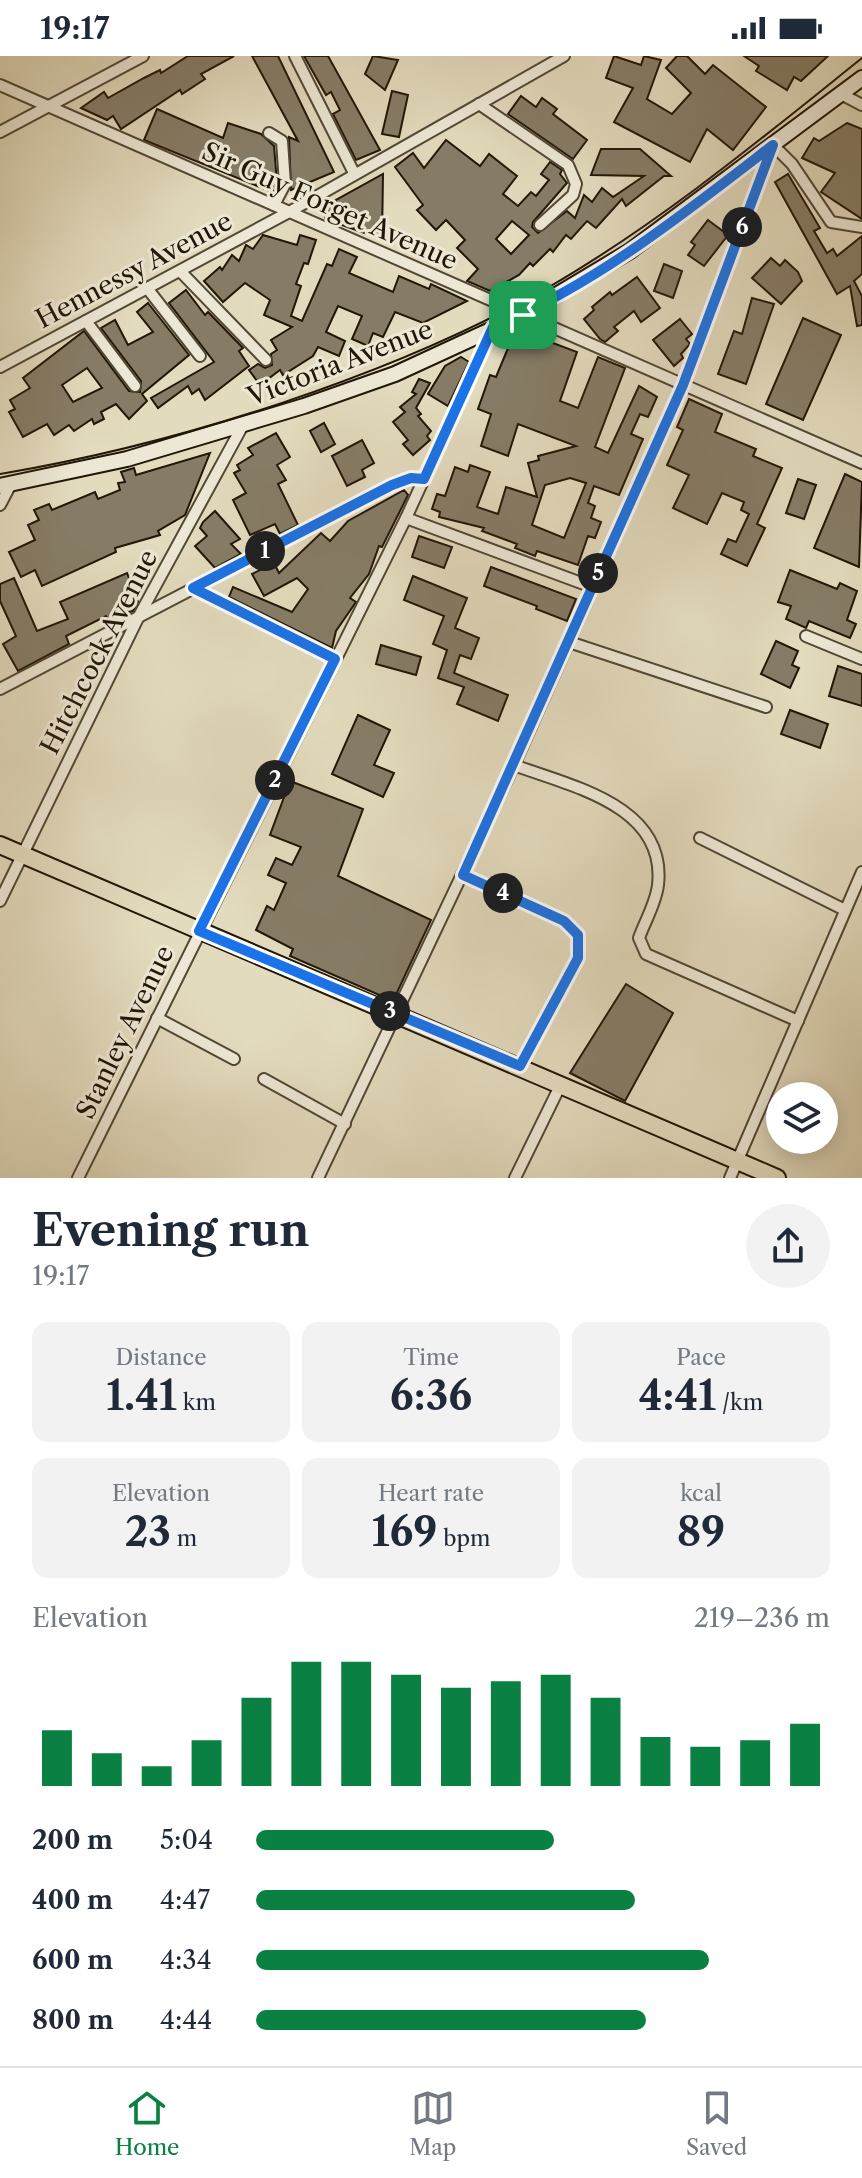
<!DOCTYPE html>
<meta charset="utf-8">
<style>
body{margin:0;font-family:"Libre Caslon Text",serif;background:#f2f2f3;color:#1f2937;height:100vh;display:flex;flex-direction:column;font-size:30px;white-space:nowrap}
*{box-sizing:border-box;margin:0}
p{font-size:26px;color:#747a83}
.icon{flex:none;width:44px;height:44px;fill:none;stroke:currentColor;stroke-width:2;stroke-linecap:round;stroke-linejoin:round}
.map{position:relative;height:1122px;overflow:hidden}
.sheet{display:flex;flex-direction:column;background:#fff;flex:1}
.sheet>*{flex:none}
.fabs{position:absolute;left:766px;top:1026px;display:grid;gap:16px}
.fabs a{display:grid;place-items:center;width:72px;height:72px;border-radius:50%;background:#fff;box-shadow:0 4px 20px #0003;font-size:40px}
.pin{position:absolute;display:grid;place-items:center;width:68px;height:68px;color:#fff;margin:-34px;border-radius:16px;box-shadow:0 4px 12px #0006}
.km{position:absolute;width:40px;height:40px;margin:-20px;border-radius:50%;background:#222;color:#fff;font-size:22px;line-height:40px;text-align:center}
.round{display:grid;place-items:center;flex:none;width:84px;height:84px;border-radius:42px;background:#f2f2f3}
.headline{display:flex;align-items:center;justify-content:space-between;height:136px;padding:0 32px}
h1{font-size:44px;font-weight:700;line-height:60px}
.metrics{display:grid;grid-template-columns:repeat(3,1fr);gap:12px;height:136px;padding:8px 32px}
.metrics div{display:grid;align-content:center;border-radius:16px;background:#f2f2f3;text-align:center}
.metrics b{font-size:40px;font-weight:700}
.metrics small{font-size:22px;font-weight:400}
.metrics p{font-size:22px}
.chart{height:224px;padding:16px 32px}
.chart p{display:flex;justify-content:space-between}
.chart svg{width:100%;height:144px;margin-top:8px;stroke:#0b8043;stroke-width:6}
ul{padding:0 32px;list-style:none;font-size:26px}
li{display:grid;grid-template-columns:128px 96px 1fr;align-items:center;height:60px}
li i{height:20px;border-radius:10px;background:#0b8043}
.status{display:flex;justify-content:space-between;align-items:center;height:56px;padding:0 40px;background:#fff;direction:ltr}
.status svg{height:22px;fill:currentColor}
.menu{display:flex;justify-content:space-around;align-items:center;height:112px;border-top:2px solid #e0e1e3;background:#fff;font-size:22px;color:#747a83}
.menu a{display:grid;justify-items:center;gap:4px}
.menu .active{color:#0b8043}
.map>svg:first-child{display:block}
.building{fill:#867c66;stroke:#221607;stroke-width:2;fill-rule:evenodd}
.lines{fill:none;stroke-linecap:round;stroke-linejoin:round}
.minor-casing{stroke:#524735;stroke-width:14}
.secondary-casing{stroke:#221607;stroke-width:18}
.primary-casing{stroke:#221607;stroke-width:20}
.minor{stroke:#ede8d5;stroke-width:10}
.secondary{stroke:#ede8d5;stroke-width:14}
.primary{stroke:#e3dbbe;stroke-width:16}
.tram{stroke:#221607;stroke-width:2}
.route-casing{stroke:#fff;stroke-width:16}
.route{stroke:#1a73e8;stroke-width:10}
.labels{text-anchor:middle;stroke-width:6;stroke-linejoin:round;paint-order:stroke}
.street-label{font-size:26px;fill:#221607;stroke:#ede8d5}
</style>
<div class="status"><b>19:17</b><svg viewBox="0 0 49 12"><path d="M0 12V9h3v3zM5 12V6h3v6zM10 12V3h3v9zM15 12V0h3v12zM26 1h20v11H26zM47 4h2v5h-2z"/></svg></div>
<div class="map">
<svg width="862" height="1122" viewBox="0 0 862 1122">
<rect width="100%" height="100%" fill="#e3dbbe"/>
<filter id="stains"><feTurbulence type="fractalNoise" baseFrequency=".0025" numOctaves="4"/><feColorMatrix values="0 0 0 0 .2 0 0 0 0 .09 0 0 0 0 .02 0 0 0 .5 -.17"/></filter>
<radialGradient id="worn" r=".72"><stop offset=".6" stop-color="#630" stop-opacity="0"/><stop offset="1" stop-color="#630" stop-opacity=".3"/></radialGradient>
<g class="building">
<polygon points="188,0 234,0 201,18 205,23 182,38 180,34 121,73 113,60 107,64 81,52 104,36 108,42 144,22 160,14 161,17"/>
<polygon points="252,0 278,0 334,116 291,134 289,81 298,85"/>
<polygon points="304,0 328,0 380,94 356,104 333,58 340,54 331,36 326,39"/>
<polygon points="373,0 398,4 385,34 365,18"/>
<polygon points="614,0 641,9 644,0 661,4 647,43 672,58 691,37 666,12 677,0 687,0 705,18 713,9 766,51 733,94 707,73 690,106 614,66 633,32 606,22"/>
<polygon points="744,0 828,0 801,25 794,21 787,34 756,15 759,10"/>
<polygon points="392,35 408,39 399,81 382,78"/>
<polygon points="521,40 536,51 542,42 557,53 553,58 587,84 573,103 508,58"/>
<polygon points="157,53 223,82 228,67 261,78 274,90 277,126 272,136 144,84"/>
<polygon points="847,67 862,73 862,163 821,136 835,117 802,102 814,82 819,85"/>
<path d="M446,84L480,110L489,98L517,120L503,138L518,150L531,136L536,140L549,124L541,118L550,106L562,114L560,118L567,127L533,166L532,171L538,177L567,155L575,162L584,139L592,146L602,132L613,141L644,120L591,119L601,93H640L671,120H664L626,150L622,143L596,172L587,165L571,183L566,179L553,196L550,193L533,210L530,207L519,219L490,235L467,225L478,213L457,192L465,184L446,164L436,174L417,154L423,149L395,111L413,97L424,112ZM512,165L529,179L511,198L496,183Z"/>
<polygon points="383,118 382,183 325,163 327,149"/>
<polygon points="788,118 820,172 814,175 827,197 833,193 837,200 862,180 862,218 854,225 862,240 862,269 857,270 850,230 837,238 775,126"/>
<polygon points="708,164 728,179 704,210 688,199 695,189 691,186"/>
<polygon points="263,179 297,189 300,179 316,184 308,208 304,207 296,228 301,230 291,260 302,265 327,208 332,210 339,193 357,201 349,217 393,236 399,220 429,233 431,228 467,245 423,267 395,256 383,281 373,277 368,290 352,283 362,260 338,250 326,276 345,285 339,300 318,291 313,300 283,319 280,314 260,329 249,314 258,308 265,312 272,309 271,298 277,294 271,284 292,271 264,259 270,244 245,227 223,246 204,225 220,211 222,214 232,199 239,205 246,189 253,193"/>
<polygon points="771,202 780,210 785,204 798,216 802,225 781,248 752,222"/>
<polygon points="664,208 682,215 673,242 654,235"/>
<polygon points="637,221 660,252 641,266 634,255 614,271 618,275 605,286 600,283 584,263 594,254 592,251 610,236 612,239"/>
<polygon points="186,234 205,259 208,256 243,292 239,295 249,310 205,344 199,333 192,338 188,330 158,352 151,342 214,306 169,247"/>
<polygon points="752,242 774,248 746,328 718,318 734,275 742,278"/>
<path d="M148,247L189,299L142,338L147,345L129,363L116,348L101,356L104,363L94,368L92,363L74,375L69,369L54,379L47,368L23,381L9,356L15,353L10,344L30,332L23,322L84,275L129,335L140,336L141,325L101,272L115,264L128,289L153,276L137,256ZM87,312L102,332L73,346L62,329Z"/>
<polygon points="803,262 841,279 803,364 766,348"/>
<polygon points="680,263 692,278 686,283 690,288 681,298 683,302 674,310 653,284"/>
<path d="M516,273L577,296L560,345L578,352L598,301L625,312L595,391L608,397L639,330L657,341L648,361L640,358L631,378L643,383L619,439L594,430L588,447L595,450L591,462L601,466L595,482L588,480L578,509L537,495L535,500L515,492L517,488L482,475L484,472L439,461L440,456L432,453L437,438L445,440L455,411L468,416L470,409L490,416L477,451L498,458L506,431L537,441L528,407L539,404L538,400L576,390L518,368L508,400L481,390L491,358L478,353L490,319L496,321ZM570,422L586,427L564,482L532,469L545,429Z"/>
<polygon points="461,301 469,306 448,350 428,338 445,310"/>
<polygon points="419,323 430,327 416,352 421,358 418,360 431,375 427,380 430,384 413,399 403,388 408,384 393,366 405,356 400,351 416,338 412,336"/>
<polygon points="689,343 722,358 715,376 756,393 753,400 782,412 757,468 765,472 747,510 721,498 728,483 736,486 749,458 741,454 744,446 722,437 707,468 673,452 689,419 667,409 683,374 677,371"/>
<polygon points="324,367 335,388 321,396 310,375"/>
<polygon points="276,377 290,401 277,409 286,424 278,428 298,469 280,478 275,468 250,479 233,444 246,437 234,417 240,414 237,409 253,399 248,392"/>
<polygon points="362,384 374,407 362,414 365,421 347,430 332,400"/>
<polygon points="210,397 185,459 158,475 160,479 115,492 116,496 42,530 35,514 21,521 9,496 35,484 28,469 39,464 34,454 49,448 52,454 95,436 98,443 120,434 118,427 125,426 121,416 134,412 136,419"/>
<polygon points="845,418 862,426 859,511 814,492"/>
<polygon points="798,423 816,429 804,463 786,457"/>
<polygon points="404,434 408,439 382,491 379,490 369,518 350,542 356,546 336,575 332,592 229,541 233,531 292,556 308,533 297,522 264,540 252,518 274,507 279,517 321,477 330,485 348,465"/>
<polygon points="215,455 240,483 231,488 241,498 215,512 195,490 207,480 200,472 203,466"/>
<polygon points="419,480 452,491 444,512 412,501"/>
<polygon points="491,511 576,543 567,565 536,553 537,550 484,530"/>
<polygon points="790,514 837,533 840,527 857,535 847,564 856,568 850,582 809,565 806,572 786,563 791,550 778,546"/>
<polygon points="127,517 138,546 133,555 108,564 106,560 66,580 69,588 18,615 3,588 16,580 0,545 0,528 14,522 37,575 68,563 60,546"/>
<polygon points="413,520 467,542 455,572 479,582 471,603 460,599 454,617 508,639 498,665 457,648 464,631 438,622 447,594 433,588 444,560 404,544"/>
<polygon points="776,585 798,595 792,609 799,612 790,632 761,618"/>
<polygon points="381,589 421,601 416,619 376,608"/>
<polygon points="838,610 862,618 862,650 829,640"/>
<polygon points="790,654 828,668 820,692 781,678"/>
<polygon points="358,659 390,674 374,709 394,717 383,741 332,718"/>
<polygon points="290,725 363,753 338,820 431,864 393,945 290,900 293,893 256,874 267,850 274,854 286,827 268,819 276,802 292,809 301,791 270,779"/>
<polygon points="626,928 673,957 625,1045 570,1017"/>
</g>
<g class="lines">
<g class="minor-casing">
<g id="minor">
<polyline points="295,0 354,117"/>
<polyline points="0,29 862,407"/>
<polyline points="841,38 862,49"/>
<polyline points="479,48 568,109 576,128 573,139 540,169"/>
<polyline points="0,76 143,0"/>
<polyline points="269,77 282,85 285,128 274,149"/>
<polyline points="180,215 266,304"/>
<polyline points="147,232 200,300"/>
<polyline points="86,265 135,330"/>
<polyline points="0,311 289,156 564,0"/>
<polyline points="0,449 11,428"/>
<polyline points="406,462 592,531"/>
<polyline points="193,532 335,603"/>
<polyline points="806,580 862,603"/>
<polyline points="569,586 766,651"/>
<polyline points="0,633 392,429 411,422 424,423"/>
<path d="M514,709C570,730 667,749 658,829C656,847 645,865 639,882L646,898L798,965"/>
<polyline points="700,782 845,854"/>
<polyline points="463,819 564,865 578,879 578,902 520,1010"/>
<polyline points="0,845 139,560 243,369"/>
<polyline points="157,962 234,1003"/>
<polyline points="264,1023 345,1068"/>
<polyline points="78,1122 406,462 493,272"/>
<polyline points="318,1122 514,709 683,329 773,89 792,108 831,166 862,171"/>
<polyline points="515,1122 561,1028"/>
<polyline points="730,1122 862,816"/>
</g>
</g>
<g class="secondary-casing">
<polyline id="secondary" points="0,430 127,403 304,350 395,318 523,259 630,195 862,22"/>
</g>
<g class="primary-casing">
<polyline id="primary" points="0,789 777,1122"/>
</g>
<use href="#minor" class="minor"/>
<use href="#secondary" class="secondary"/>
<use href="#primary" class="primary"/>
<path class="tram" d="M0,418C178,388 393,320 549,231C661,166 761,83 862,2"/>
</g>
<g class="lines">
<g class="route-casing">
<path id="route" d="M773,89L683,329L463,819L564,865L578,879V902L520,1010L199,875L335,603L193,532L392,429L411,422L424,423L493,271C595,229 686,156 773,89Z"/>
</g>
<use href="#route" class="route"/>
</g>
<g class="labels">
<g class="street-label">
<text transform="translate(330 150) rotate(24)" y="9">Sir Guy Forget Avenue</text>
<text transform="translate(134 214) rotate(-28)" y="9">Hennessy Avenue</text>
<text transform="translate(340 307) rotate(-21)" y="9">Victoria Avenue</text>
<text transform="translate(99 596) rotate(-63)" y="9">Hitchcock Avenue</text>
<text transform="translate(125 976) rotate(-64)" y="9">Stanley Avenue</text>
</g>
</g>
<rect width="100%" height="100%" filter="url(#stains)"/>
<rect width="100%" height="100%" fill="url(#worn)"/>
</svg>
<div class="fabs">
<a><svg class="icon" aria-label="layers" viewBox="0 0 24 24"><path d="M12 4l9 5-9 5-9-5zM3 14l9 5 9-5"/></svg></a>
</div>
<div class="pin" style="left:523px;top:259px;background:#1e9e55"><svg class="icon" aria-label="arrive" viewBox="0 0 24 24"><path d="M6 21V4h12l-3 4 3 4H6"/></svg></div>
<b class="km" style="left:265px;top:495px">1</b>
<b class="km" style="left:275px;top:724px">2</b>
<b class="km" style="left:390px;top:955px">3</b>
<b class="km" style="left:503px;top:837px">4</b>
<b class="km" style="left:598px;top:517px">5</b>
<b class="km" style="left:742px;top:171px">6</b>
</div>
<section class="sheet">
<div class="headline"><div><h1>Evening run</h1><p>19:17</p></div><a class="round"><svg class="icon" aria-label="share" viewBox="0 0 24 24"><path d="M12 15V3M7 8l5-5 5 5M5 13v7h14v-7"/></svg></a></div>
<div class="metrics">
<div><p>Distance</p><b>1.41<small> km</small></b></div>
<div><p>Time</p><b>6:36</b></div>
<div><p>Pace</p><b>4:41<small> /km</small></b></div>
</div>
<div class="metrics">
<div><p>Elevation</p><b>23<small> m</small></b></div>
<div><p>Heart rate</p><b>169<small> bpm</small></b></div>
<div><p>kcal</p><b>89</b></div>
</div>
<div class="chart"><p><span>Elevation</span>219–236 m</p>
<svg viewBox="0 0 160 44" preserveAspectRatio="none"><path d="M5 44V27M15 44V34M25 44V38M35 44V30M45 44V17M55 44V6M65 44V6M75 44V10M85 44V14M95 44V12M105 44V10M115 44V17M125 44V29M135 44V32M145 44V30M155 44V25"/></svg>
</div>
<ul>
<li><b>200 m</b>5:04<i style="width:52%"></i></li>
<li><b>400 m</b>4:47<i style="width:66%"></i></li>
<li><b>600 m</b>4:34<i style="width:79%"></i></li>
<li><b>800 m</b>4:44<i style="width:68%"></i></li>
</ul>
</section>
<nav class="menu">
<a class="active"><svg class="icon" aria-label="home" viewBox="0 0 24 24"><path d="M3 11l9-7 9 7M6 9v11h12V9"/></svg>Home</a>
<a><svg class="icon" aria-label="map" viewBox="0 0 24 24"><path d="M3 6l6-2 6 2 6-2v14l-6 2-6-2-6 2zM9 4v14M15 6v14"/></svg>Map</a>
<a><svg class="icon" aria-label="saved" viewBox="0 0 24 24"><path d="M7 4h10v16l-5-4-5 4z"/></svg>Saved</a>
</nav>
